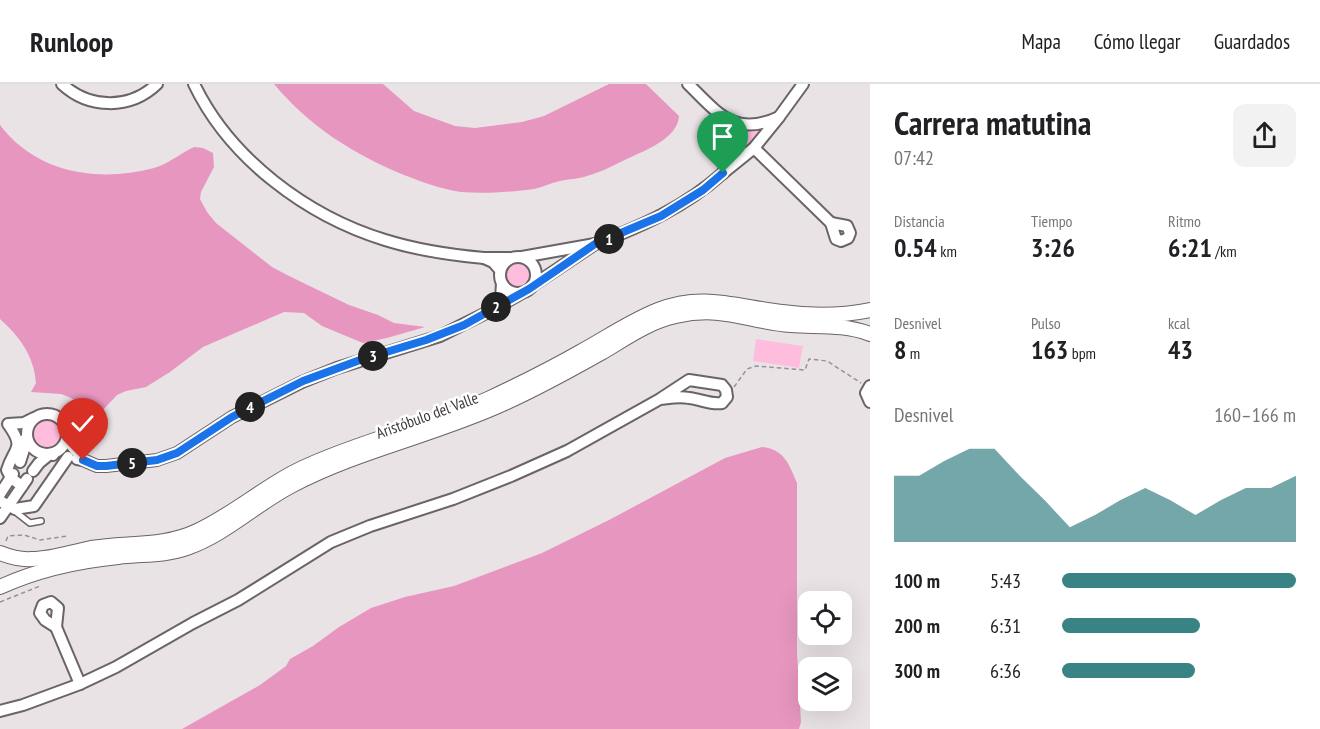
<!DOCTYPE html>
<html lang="es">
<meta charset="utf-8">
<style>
body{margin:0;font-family:"PT Sans Narrow",sans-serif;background:#f2f2f2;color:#202124;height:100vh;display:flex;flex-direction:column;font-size:22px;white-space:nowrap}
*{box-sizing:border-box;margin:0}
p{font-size:20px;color:#757577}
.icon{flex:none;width:33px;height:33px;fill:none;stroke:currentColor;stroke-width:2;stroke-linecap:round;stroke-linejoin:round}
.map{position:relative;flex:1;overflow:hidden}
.side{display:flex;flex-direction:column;background:#fff;width:450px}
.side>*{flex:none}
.buttons{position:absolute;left:798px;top:507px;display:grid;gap:12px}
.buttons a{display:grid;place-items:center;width:54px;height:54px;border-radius:12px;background:#fff;box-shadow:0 6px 24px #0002;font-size:30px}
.pin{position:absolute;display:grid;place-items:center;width:51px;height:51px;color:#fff;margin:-62px -26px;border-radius:50% 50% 50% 0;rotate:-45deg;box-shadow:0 0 6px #0007}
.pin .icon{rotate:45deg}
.km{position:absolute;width:30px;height:30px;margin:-15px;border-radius:50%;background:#222;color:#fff;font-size:16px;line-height:30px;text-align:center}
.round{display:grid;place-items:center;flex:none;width:63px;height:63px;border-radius:12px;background:#f2f2f2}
.summary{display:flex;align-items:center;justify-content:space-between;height:102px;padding:0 24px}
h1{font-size:33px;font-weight:700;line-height:45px}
.metrics{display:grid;grid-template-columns:repeat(3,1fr);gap:9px;height:102px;padding:6px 24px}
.metrics div{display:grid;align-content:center}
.metrics b{font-size:26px;font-weight:700}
.metrics small{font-size:16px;font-weight:400}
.metrics p{font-size:16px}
.chart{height:168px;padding:12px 24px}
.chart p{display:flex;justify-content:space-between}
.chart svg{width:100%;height:108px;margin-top:6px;fill:#3a8385;opacity:.7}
ul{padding:0 24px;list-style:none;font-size:20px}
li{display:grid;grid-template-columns:96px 72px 1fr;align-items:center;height:45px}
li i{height:15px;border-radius:8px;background:#3a8385}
header{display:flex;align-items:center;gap:36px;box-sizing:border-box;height:84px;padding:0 30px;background:#fff;border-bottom:2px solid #e0e0e0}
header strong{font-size:28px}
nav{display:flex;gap:33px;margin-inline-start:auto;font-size:21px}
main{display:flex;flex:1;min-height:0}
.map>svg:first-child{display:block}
.green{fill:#ffbddd}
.water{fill:#e796bf}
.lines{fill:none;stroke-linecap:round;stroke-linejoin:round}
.lane-casing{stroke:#6b6467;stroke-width:8}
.street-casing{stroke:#6b6467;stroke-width:14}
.secondary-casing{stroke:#6b6467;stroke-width:16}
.path{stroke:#979294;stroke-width:1.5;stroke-dasharray:4.5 3;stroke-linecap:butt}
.lane{stroke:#fff;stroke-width:5}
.street{stroke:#fff;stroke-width:10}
.secondary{stroke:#fff;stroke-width:14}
.route-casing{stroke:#fff;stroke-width:12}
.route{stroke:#1a73e8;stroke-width:8}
.labels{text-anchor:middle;stroke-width:5;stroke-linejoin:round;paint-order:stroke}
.street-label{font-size:16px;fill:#3b383a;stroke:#fff}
</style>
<header>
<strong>Runloop</strong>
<nav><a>Mapa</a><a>Cómo llegar</a><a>Guardados</a></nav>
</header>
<main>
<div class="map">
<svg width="870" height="645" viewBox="0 0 870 645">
<rect width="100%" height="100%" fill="#eae3e6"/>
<g class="green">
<path d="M740,43L754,44L760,49L759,53L743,69L738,68C733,63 732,50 736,44Z"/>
<circle cx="520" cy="190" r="14"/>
<polygon points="756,255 803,262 799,284 753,277"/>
<circle cx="48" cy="349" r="16"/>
</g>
<g class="water">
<path d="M274,0H383L414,27L455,42L475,44L522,38L544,32L609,0H646L679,32C678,54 646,66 629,74C616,80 602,88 587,92C579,95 569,95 560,97C551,99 543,103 534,105C511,108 484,110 461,108C441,105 422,98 404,91C353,70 309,42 274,0Z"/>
<path d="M0,41C36,89 98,99 154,84C168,80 181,69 194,63L203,64L213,69L214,83L201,108L200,115L207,128L216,139L272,183L287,191L349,221L378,231L394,239L425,243L387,254L363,259L322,242L304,229L284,228L203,263L170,288L146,303L126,307L117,311L101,328L96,330L71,314L61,310L31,308L36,299C34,272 20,253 0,235Z"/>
<path d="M762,363C784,365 789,380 797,399V569L801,638L799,645H182L260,601L286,582L290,575L313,562L339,543L371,524L405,513L454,502L542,469L609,436L725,374Z"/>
</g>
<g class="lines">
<g class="lane-casing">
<polyline id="lane" points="12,425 30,439 41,437"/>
</g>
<g class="street-casing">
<g id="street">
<path d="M62,0C89,25 130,26 157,0"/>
<path d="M194,0C230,75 307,132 385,156C417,166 450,171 484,174"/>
<path d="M688,0C717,28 734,54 779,33L754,64L723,89C731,69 731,55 725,35"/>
<polyline points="779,33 803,0"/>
<polyline points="754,64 831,139"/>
<polygon points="831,139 847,142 850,149 848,154 841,157 836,155"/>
<path d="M595,160C642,142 685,123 723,89"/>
<circle cx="518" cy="191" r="18"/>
<polyline points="522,173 595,160 532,202"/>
<polyline points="500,186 493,178 484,174 509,174"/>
<polyline points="502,200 501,213 492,226 522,209"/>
<polyline points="870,302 866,309 870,318"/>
<circle cx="47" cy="350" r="20"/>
<polyline points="67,349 71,361 83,376 77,375"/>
<polyline points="83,376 97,382 106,382 157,376 177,369 232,333 302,298 337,284 440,252 492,226"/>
<polyline points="20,378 27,356 24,356"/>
<polyline points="33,387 39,379 50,370 53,371"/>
<path d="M22,402L11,394L7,386C14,363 26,365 8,340L24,339L34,334"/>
<polyline points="0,410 13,390"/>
<polyline points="0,417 15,425 34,422 68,373"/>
<polyline points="0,434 27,395"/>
<polygon points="51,518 58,524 56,543 45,536 40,529 43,521"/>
<polyline points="56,543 80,600"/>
<path d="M0,627L23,621L80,600L116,583L193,539L238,516L331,458L370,442L453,415L511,392L567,367L660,315L689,296L722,301L726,306L727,313L722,319C711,321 700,315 689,314C679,312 670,314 660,315"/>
</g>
</g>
<g class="secondary-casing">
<g id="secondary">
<path d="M0,469C10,473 21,476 32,475C52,475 71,468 91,464C126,458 164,463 197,447C236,429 269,398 309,381C367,355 430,341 488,315C520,300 550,285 580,268C606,254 630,237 658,226C702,208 738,223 782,228C811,232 841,232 870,226"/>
<path d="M0,503C37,486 78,477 118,473C141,470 165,472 187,464C226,450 255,421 291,402C359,366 436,351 505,319C538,304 569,287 601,269C625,255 648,238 676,232C723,221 748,238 791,241C818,243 844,240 870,250"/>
</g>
</g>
<g class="path">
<polyline points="734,303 747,285 756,282 805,286 809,275 827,277 861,299"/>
<polyline points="6,457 8,452 24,451 40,456 67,452"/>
<polyline points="0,518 40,502"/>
</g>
<use href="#lane" class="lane"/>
<use href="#street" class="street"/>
<use href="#secondary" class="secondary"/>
</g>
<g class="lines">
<g class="route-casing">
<polyline id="route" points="83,376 97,382 106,382 157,376 177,369 232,333 303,297 360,276 426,256 464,241 529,205 595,160 661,132 703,106 723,89"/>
</g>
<use href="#route" class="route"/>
</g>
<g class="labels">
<g class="street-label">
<text transform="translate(427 331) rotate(-20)" y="6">Aristóbulo del Valle</text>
</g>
</g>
</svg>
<div class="buttons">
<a><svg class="icon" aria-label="locate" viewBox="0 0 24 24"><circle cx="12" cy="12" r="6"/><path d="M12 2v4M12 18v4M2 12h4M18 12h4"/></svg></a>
<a><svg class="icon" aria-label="layers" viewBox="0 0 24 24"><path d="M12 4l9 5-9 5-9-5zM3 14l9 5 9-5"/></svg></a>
</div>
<div class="pin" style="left:723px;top:89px;background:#1e9e55"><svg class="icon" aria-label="arrive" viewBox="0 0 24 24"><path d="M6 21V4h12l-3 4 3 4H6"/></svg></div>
<div class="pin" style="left:83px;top:376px;background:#d93025"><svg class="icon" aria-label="check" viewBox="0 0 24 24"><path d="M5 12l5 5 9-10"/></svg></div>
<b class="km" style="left:609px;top:155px">1</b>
<b class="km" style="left:496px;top:223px">2</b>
<b class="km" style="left:373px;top:272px">3</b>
<b class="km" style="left:250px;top:323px">4</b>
<b class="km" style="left:132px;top:379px">5</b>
</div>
<section class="side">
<div class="summary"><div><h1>Carrera matutina</h1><p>07:42</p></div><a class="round"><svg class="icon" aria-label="share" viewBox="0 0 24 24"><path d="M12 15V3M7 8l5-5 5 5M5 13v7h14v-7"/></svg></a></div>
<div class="metrics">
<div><p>Distancia</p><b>0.54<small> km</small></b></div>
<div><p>Tiempo</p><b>3:26</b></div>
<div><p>Ritmo</p><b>6:21<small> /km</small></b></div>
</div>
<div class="metrics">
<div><p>Desnivel</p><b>8<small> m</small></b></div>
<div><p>Pulso</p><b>163<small> bpm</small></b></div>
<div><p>kcal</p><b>43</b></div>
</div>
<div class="chart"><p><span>Desnivel</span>160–166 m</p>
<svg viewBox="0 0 160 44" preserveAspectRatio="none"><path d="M0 44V17L10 17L20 11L30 6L40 6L50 17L60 27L70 38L80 33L90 27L100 22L110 27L120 33L130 27L140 22L150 22L160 17V44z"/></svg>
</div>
<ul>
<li><b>100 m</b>5:43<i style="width:100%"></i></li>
<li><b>200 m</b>6:31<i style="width:59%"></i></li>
<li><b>300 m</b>6:36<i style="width:57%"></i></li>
</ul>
</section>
</main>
